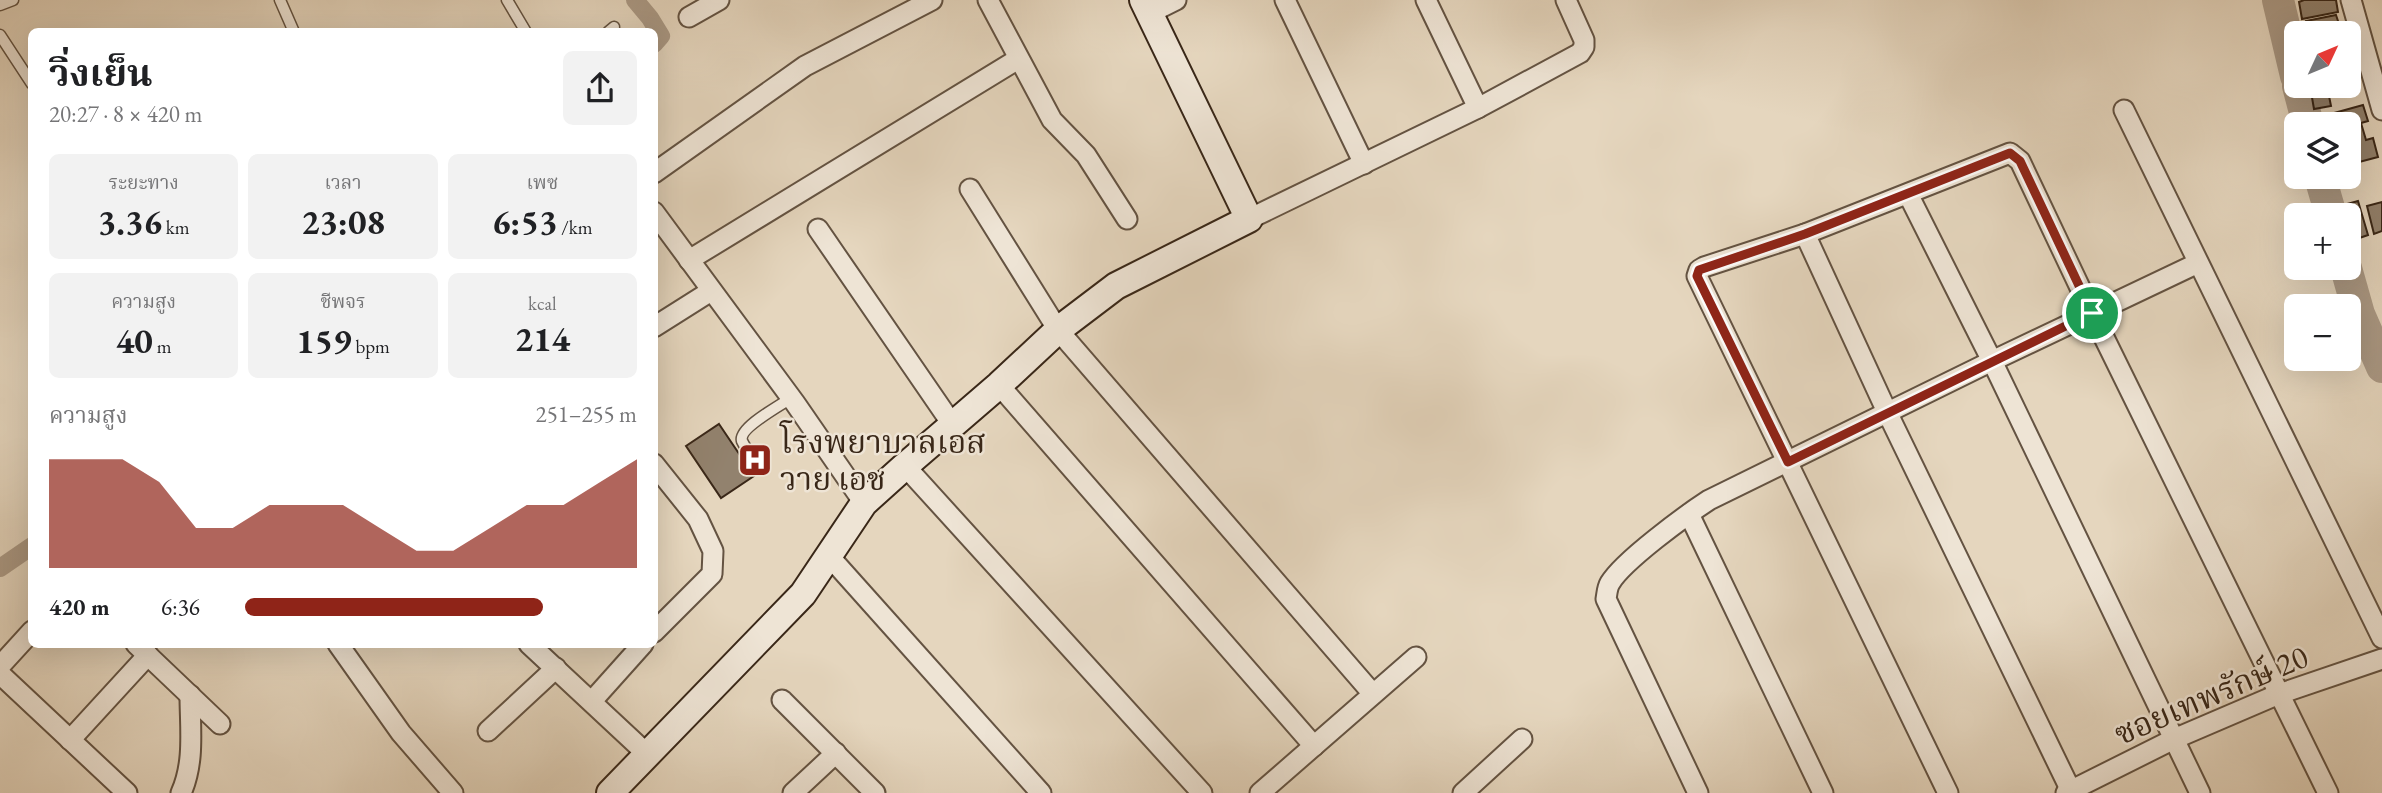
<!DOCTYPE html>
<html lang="th">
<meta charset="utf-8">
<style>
body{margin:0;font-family:"EB Garamond","Noto Serif Thai",serif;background:#f2f2f2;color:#202124;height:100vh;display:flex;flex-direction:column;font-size:26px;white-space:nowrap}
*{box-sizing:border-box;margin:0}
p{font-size:23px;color:#757577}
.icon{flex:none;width:38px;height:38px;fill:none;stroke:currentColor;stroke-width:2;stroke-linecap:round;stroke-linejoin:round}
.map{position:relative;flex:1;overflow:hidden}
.panel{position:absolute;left:28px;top:28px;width:630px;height:620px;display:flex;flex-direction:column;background:#fff;border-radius:10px;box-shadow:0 7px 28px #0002}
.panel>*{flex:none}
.needle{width:46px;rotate:46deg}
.tools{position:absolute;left:2284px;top:21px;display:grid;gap:14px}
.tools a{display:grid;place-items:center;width:77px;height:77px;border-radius:10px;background:#fff;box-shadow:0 7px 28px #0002;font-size:35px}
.pin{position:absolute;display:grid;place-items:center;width:60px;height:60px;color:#fff;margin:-30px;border:4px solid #fff;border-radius:50%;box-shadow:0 2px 7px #0007}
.round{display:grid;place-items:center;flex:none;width:74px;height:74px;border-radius:10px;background:#f2f2f2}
.overview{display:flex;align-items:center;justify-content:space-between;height:119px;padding:0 21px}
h1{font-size:38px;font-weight:700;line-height:52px}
.metrics{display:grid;grid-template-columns:repeat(3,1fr);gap:10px;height:119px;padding:7px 21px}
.metrics div{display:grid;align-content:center;border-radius:10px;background:#f2f2f2;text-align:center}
.metrics b{font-size:35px;font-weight:700}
.metrics small{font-size:19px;font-weight:400}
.metrics p{font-size:19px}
.chart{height:196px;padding:14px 21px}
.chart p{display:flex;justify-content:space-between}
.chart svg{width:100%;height:126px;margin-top:7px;fill:#8f2418;opacity:.7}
ul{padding:0 21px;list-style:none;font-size:23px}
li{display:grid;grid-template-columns:112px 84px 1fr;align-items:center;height:52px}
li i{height:18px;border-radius:9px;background:#8f2418}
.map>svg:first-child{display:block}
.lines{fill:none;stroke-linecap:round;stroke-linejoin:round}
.canal{stroke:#ab9a86;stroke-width:18}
.river{stroke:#ab9a86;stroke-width:32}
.building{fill:#92826e;stroke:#392718;stroke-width:2}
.lane-casing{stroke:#645342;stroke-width:13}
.street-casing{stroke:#645342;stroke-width:23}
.secondary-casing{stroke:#392718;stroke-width:30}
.lane{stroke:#eee4d5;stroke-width:10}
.street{stroke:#eee4d5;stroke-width:19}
.secondary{stroke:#eee4d5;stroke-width:26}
.route-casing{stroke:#fff;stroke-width:14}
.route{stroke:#8f2418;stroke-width:9}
.labels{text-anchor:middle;stroke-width:5;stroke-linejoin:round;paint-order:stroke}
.poi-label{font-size:32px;fill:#392718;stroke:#eee4d5;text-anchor:start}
.street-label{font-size:32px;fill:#392718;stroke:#eee4d5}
</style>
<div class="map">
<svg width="2382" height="793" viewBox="0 0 2382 793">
<rect width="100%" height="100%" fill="#e5d6be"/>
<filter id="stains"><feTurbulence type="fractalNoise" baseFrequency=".00286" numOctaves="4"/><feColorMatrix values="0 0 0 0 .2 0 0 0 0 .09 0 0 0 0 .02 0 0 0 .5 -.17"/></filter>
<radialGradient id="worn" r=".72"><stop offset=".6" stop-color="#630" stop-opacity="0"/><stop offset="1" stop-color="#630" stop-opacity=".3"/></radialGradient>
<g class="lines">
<g class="canal">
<polyline points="635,0 650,18 661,36 654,44"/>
<polyline points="0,568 32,546"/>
</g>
<g class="river">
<polyline points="2278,0 2296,76"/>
<polyline points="2298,86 2308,124"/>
<polyline points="2320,177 2331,215"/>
<polyline points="2346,268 2359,314 2382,367"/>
</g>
</g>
<g class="building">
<polygon points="2304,0 2336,0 2338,12 2302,19 2299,2"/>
<polygon points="2336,15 2342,33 2308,33 2306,21"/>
<polygon points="2348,53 2353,73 2348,74"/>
<polygon points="2310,86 2327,86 2331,106 2314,109"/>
<polygon points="2363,105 2368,121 2361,123 2366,140 2373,138 2378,157 2348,165 2348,124 2330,124 2327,115"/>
<polygon points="2358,201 2368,235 2351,241 2348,215 2343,215 2340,206"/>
<polygon points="2382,202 2382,231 2374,234 2367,206"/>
<polygon points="719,424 754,476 721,498 686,446"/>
</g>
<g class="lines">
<g class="lane-casing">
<g id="lane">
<polyline points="280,0 294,32"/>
<polyline points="507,0 526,32"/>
<polyline points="0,5 13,0"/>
<polyline points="608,32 614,27"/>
<polyline points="0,35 32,84"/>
<path d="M761,469C756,461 746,450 742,441C738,428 781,405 791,398"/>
</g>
</g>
<g class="street-casing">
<g id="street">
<polyline points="988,0 1052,120 1086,155 1127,219"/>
<polyline points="1285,0 1364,164"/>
<polyline points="1426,0 1478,108"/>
<polyline points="2351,0 2382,110"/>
<polyline points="1150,13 1176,0"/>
<polyline points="689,17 719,0"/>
<polyline points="2124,110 2382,638"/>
<polyline points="654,173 805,66 932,0"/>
<polyline points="970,189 1058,330 1373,694"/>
<polyline points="1908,194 1992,361 2200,793"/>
<polyline points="654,212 795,403 864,503"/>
<polyline points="1249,219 1478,108 1580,53 1584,47 1584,40 1566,0"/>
<polyline points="818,229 952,424"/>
<polyline points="1805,234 1888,414 2072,793"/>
<polyline points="689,260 1018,59"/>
<polyline points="654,327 711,291"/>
<polyline points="999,385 1314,746"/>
<polyline points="654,464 698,519 713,551 712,574 654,632"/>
<polyline points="905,466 1202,793"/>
<polyline points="1689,514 1823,793"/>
<polyline points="829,556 1041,793"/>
<polyline points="136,644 220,724"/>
<polyline points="338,644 401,733 453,793"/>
<polyline points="529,644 647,754"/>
<polyline points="0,666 32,631"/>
<polyline points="0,674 127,793"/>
<polyline points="782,700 875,793"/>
<polyline points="592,701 643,644"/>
<polyline points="488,731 556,668"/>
<polyline points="70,740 148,655"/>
<path d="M181,793C195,762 190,728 190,695"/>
<polyline points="793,793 836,753"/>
<polyline points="1260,793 1416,657"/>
<polyline points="1463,793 1522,739"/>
<path d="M1698,793L1606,599C1607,594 1607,588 1610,583C1623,561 1686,515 1709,500L1992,361L2198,263"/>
<polyline points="1948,793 1697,276 1699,270 1704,267 1805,234 2010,153 2020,161 2092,313 2328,793"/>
<polyline points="2066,793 2174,739 2279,694 2382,659"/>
</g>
</g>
<g class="secondary-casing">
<polyline id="secondary" points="610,793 803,594 864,503 905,466 999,385 1058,330 1116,286 1249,219 1143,0"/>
</g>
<use href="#lane" class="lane"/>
<use href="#street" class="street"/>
<use href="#secondary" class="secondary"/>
</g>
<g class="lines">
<g class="route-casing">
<polygon id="route" points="2010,153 2020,161 2092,313 1788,462 1697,276 1699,270 1805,234"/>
</g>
<use href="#route" class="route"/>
</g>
<defs>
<g id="hospital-square" transform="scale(1.75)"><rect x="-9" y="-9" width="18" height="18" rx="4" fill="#8f2418" stroke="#eee4d5"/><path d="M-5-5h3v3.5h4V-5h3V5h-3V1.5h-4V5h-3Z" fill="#fff"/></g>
</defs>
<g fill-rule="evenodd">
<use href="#hospital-square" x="755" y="460"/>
</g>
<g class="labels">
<g class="poi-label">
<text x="780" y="453">โรงพยาบาลเอส<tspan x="780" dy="37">วาย เอช</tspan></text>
</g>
<g class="street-label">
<text transform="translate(2211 695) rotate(-23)" y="11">ซอยเทพรักษ์ 20</text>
</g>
</g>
<rect width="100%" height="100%" filter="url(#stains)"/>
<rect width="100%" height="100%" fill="url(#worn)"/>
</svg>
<div class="tools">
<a><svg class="needle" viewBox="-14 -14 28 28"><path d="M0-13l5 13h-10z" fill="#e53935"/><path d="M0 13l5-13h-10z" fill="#757577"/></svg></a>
<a><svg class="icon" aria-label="layers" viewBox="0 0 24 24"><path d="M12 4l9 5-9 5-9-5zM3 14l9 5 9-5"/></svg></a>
<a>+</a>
<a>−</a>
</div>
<div class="pin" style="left:2092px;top:313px;background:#1e9e55"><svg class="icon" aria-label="arrive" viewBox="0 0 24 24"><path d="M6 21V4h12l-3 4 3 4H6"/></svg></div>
<section class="panel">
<div class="overview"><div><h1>วิ่งเย็น</h1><p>20:27 · 8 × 420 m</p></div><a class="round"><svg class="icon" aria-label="share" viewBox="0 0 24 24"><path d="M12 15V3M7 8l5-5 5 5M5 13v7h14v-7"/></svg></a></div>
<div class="metrics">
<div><p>ระยะทาง</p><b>3.36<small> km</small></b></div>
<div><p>เวลา</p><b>23:08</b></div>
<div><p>เพซ</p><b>6:53<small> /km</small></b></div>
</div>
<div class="metrics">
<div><p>ความสูง</p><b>40<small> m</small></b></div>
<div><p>ชีพจร</p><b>159<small> bpm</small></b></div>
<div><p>kcal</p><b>214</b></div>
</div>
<div class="chart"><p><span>ความสูง</span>251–255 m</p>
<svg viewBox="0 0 160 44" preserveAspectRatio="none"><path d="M0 44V6L10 6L20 6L30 14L40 30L50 30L60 22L70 22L80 22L90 30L100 38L110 38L120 30L130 22L140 22L150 14L160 6V44z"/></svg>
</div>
<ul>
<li><b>420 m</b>6:36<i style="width:76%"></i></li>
</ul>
</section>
</div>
